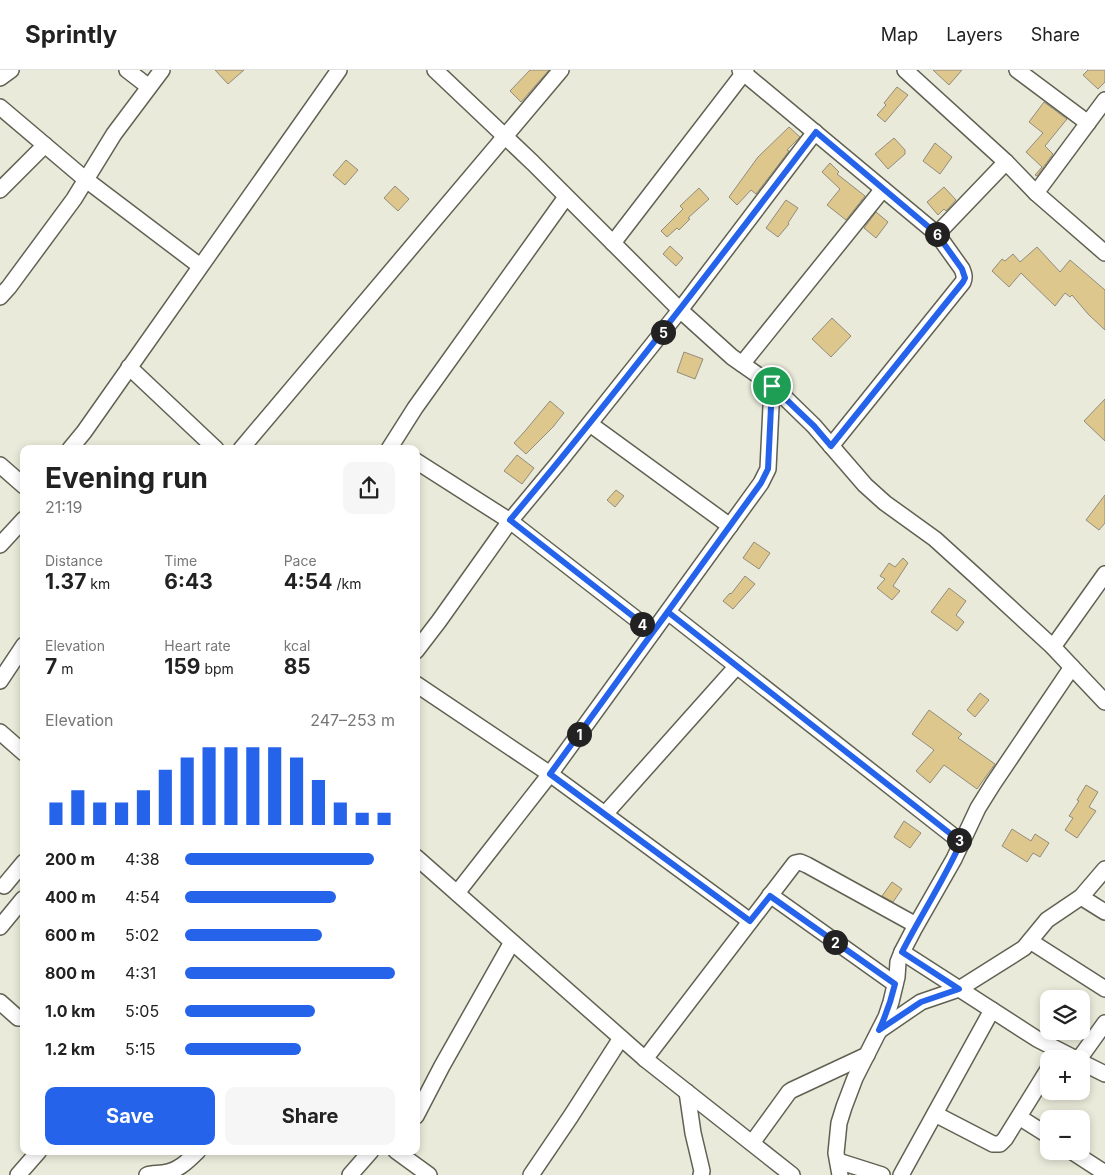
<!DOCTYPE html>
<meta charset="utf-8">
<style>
body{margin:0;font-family:Inter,sans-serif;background:#f6f6f6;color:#222;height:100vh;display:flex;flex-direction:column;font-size:19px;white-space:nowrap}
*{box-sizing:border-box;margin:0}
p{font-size:16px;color:#767676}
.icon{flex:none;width:28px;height:28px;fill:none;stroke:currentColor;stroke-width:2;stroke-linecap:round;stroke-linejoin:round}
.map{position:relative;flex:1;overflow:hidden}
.details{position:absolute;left:20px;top:375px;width:400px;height:710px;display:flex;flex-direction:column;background:#fff;border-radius:10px;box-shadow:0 2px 8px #0003}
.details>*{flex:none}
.controls{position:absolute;left:1040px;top:920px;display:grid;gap:10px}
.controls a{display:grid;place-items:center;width:50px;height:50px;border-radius:10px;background:#fff;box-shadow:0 2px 8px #0003;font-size:25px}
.pin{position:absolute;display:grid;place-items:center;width:42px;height:42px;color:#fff;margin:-21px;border:2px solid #fff;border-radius:50%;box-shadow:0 1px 5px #0007}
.km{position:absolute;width:25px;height:25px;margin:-12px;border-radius:50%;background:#222;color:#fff;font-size:14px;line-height:25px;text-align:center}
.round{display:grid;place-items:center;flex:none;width:52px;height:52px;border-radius:10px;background:#f6f6f6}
.head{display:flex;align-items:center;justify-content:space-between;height:85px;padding:0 25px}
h1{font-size:28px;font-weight:700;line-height:38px}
.figures{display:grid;grid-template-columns:repeat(3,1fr);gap:8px;height:85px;padding:5px 25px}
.figures div{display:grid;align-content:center}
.figures b{font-size:21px;font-weight:700}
.figures small{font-size:14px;font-weight:400}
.figures p{font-size:14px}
.chart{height:140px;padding:10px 25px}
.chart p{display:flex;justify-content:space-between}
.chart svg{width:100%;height:90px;margin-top:5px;stroke:#2563eb;stroke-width:6}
.button{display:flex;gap:10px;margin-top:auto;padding:10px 25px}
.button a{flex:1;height:58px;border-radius:10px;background:#2563eb;color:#fff;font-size:20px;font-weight:700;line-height:58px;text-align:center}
.button a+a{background:#f6f6f6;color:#222}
ul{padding:0 25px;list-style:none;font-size:16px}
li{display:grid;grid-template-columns:80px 60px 1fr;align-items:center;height:38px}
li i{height:12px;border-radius:6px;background:#2563eb}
header{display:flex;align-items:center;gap:30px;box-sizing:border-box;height:70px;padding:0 25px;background:#fff;border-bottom:1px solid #e0e0e0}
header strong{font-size:24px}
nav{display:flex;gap:28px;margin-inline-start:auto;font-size:18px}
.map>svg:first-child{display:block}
.building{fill:#dec78d;stroke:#928c7d}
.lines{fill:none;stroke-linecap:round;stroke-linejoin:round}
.minor-casing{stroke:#616153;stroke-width:18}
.minor{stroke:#fff;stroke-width:15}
.route-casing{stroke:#fff;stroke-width:10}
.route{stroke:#2563eb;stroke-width:6}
</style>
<header>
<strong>Sprintly</strong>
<nav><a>Map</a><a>Layers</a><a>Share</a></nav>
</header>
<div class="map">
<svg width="1105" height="1105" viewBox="0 0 1105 1105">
<rect width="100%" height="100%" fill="#eaeada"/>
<g class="building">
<polygon points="215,0 244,0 228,14"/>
<polygon points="530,0 549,0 521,32 510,21"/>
<polygon points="933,0 962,0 949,15"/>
<polygon points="1088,0 1105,0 1105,12 1098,19 1083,5"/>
<polygon points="897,17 908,25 885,52 877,45 886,35 884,33"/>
<polygon points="1044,32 1067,49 1045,76 1053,84 1037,106 1035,105 1042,97 1026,82 1043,63 1029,52"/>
<polygon points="789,57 800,67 787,80 789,81 756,124 751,120 737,135 729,127 758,87"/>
<polygon points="894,68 905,80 905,84 888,99 875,84"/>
<polygon points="935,73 952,87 940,104 923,91"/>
<polygon points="346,90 358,100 345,115 333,105"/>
<polygon points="830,93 839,102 837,104 865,126 846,150 827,135 840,119 822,102"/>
<polygon points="395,116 409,129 398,141 384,128"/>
<polygon points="944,117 956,130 946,141 944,139 938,145 927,132"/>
<polygon points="699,118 709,129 688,148 690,149 679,160 677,158 667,167 661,161 683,139 680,136"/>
<polygon points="786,130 798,138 788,153 789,154 778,167 766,158"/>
<polygon points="876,142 888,152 876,168 864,158"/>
<polygon points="670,176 683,188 676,196 663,184"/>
<polygon points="1037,177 1060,202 1070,190 1105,220 1105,260 1088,244 1072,225 1070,227 1065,223 1055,236 1021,203 1009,217 992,201 1002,189 1005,191 1013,184 1020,192"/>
<polygon points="832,248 851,266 831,287 812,269"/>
<polygon points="684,282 703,289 695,309 677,302"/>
<polygon points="1105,329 1105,371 1084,351"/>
<polygon points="550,331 564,343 553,357 526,384 514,373 525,361"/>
<polygon points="517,385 534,398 522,414 504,401"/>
<polygon points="616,420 624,426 615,437 607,430"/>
<polygon points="1105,425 1105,453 1099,460 1086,450"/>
<polygon points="754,472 770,483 759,499 743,488"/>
<polygon points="903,488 908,493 893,516 900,521 892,530 877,518 885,509 880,506 889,493 895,497"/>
<polygon points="745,506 755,514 733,539 723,531 730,523 731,524"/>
<polygon points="949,518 966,531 956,545 964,552 957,561 931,542"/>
<polygon points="980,623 989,630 975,647 967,640"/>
<polygon points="929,640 962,664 958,668 995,694 977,719 944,695 930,713 916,701 934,680 912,664"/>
<polygon points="1086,715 1098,722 1089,737 1096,741 1077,768 1065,760 1073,748 1069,746 1079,731 1077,730"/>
<polygon points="904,751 921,763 910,778 894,767"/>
<polygon points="1012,759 1031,771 1035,764 1049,773 1040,787 1033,783 1027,792 1002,776"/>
<polygon points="892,812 902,819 893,832 882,826"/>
</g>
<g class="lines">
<g class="minor-casing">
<g id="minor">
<polyline points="127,0 149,17"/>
<polyline points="435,0 533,93 680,240 732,287 765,310 777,320 814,356 865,415 885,433 935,469 978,508 1053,577 1105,632"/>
<path d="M740,0L937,164L962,199C964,204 965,207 963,212L831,376"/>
<polyline points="905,0 1006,92 1036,123 1105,183"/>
<polyline points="1017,0 1088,53"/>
<polyline points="0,8 11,0"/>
<polyline points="0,37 85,109 200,196"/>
<polyline points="0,120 45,75"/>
<polyline points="1036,123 1105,30"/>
<polyline points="937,164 1006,92"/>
<polyline points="613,173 746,0"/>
<polyline points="0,227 9,217 74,129 114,64 162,0"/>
<polyline points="742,294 883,119"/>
<polyline points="129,297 216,379"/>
<polyline points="590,354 730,456"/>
<polyline points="70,379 84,362 339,0"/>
<polyline points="241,379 561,0"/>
<polyline points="389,379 415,338 566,127"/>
<polyline points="416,391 510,451 653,562"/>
<polyline points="0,395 24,416"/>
<polyline points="0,475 24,449"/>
<polyline points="668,542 961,772"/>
<polyline points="1053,577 1105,504"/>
<polyline points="416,581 439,551 510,451 559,392 680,240 815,62"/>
<polyline points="0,611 24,575"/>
<polyline points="416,614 550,704 750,851"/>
<polyline points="0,662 24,683"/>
<polyline points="605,744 737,596"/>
<polyline points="416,787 645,989 792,1105"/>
<polyline points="4,816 24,792"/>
<polyline points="457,823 550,704 761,413 768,399 772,316"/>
<polyline points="770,825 895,914"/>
<polyline points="1081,827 1105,842"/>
<polyline points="0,857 23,829"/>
<polyline points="1030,871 1105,919"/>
<polyline points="902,882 1037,969 1076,989"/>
<polyline points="0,932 18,948 21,948 24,947"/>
<polyline points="880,960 921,932 959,919 1024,878 1047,850 1081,827 1105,799"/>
<polyline points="645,989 795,793 800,792 807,795 916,855"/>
<polyline points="1079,989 1105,953"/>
<polyline points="1081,992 1105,1004"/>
<polyline points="687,1022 693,1063 702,1101 701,1105"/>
<polyline points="935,1044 993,1074 1000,1074 1005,1069 1049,998"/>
<polyline points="416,1046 442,996 512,872"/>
<polyline points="1019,1047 1049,1066"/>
<polyline points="752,1073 789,1022 792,1020 867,985"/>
<polyline points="396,1081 429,1105"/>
<polyline points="1071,1081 1105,1103"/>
<polyline points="838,1091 882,1105"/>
<polyline points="18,1105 39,1081"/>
<path d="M147,1105C152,1103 157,1104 163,1103C178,1101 188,1091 198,1081"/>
<polyline points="350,1105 371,1081"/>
<polyline points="531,1105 571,1046 621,968"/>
<polyline points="840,1105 836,1083 839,1053 844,1037 855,1008 886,947 891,932 897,907 898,892 902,882 914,859 954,789 978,738 993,714 1072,597"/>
<polyline points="901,1105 992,940"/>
</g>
</g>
<use href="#minor" class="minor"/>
</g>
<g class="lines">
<g class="route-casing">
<path id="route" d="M772,316L768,399L761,413L550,704L750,851L770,826L895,914C891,931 886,945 879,960L921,932L959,919L902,882C921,845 944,810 961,772L668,542L653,562L510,450C616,324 716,193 816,62L937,164L962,199L965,208L963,212L831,376L814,356L772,316"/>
</g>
<use href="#route" class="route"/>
</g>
</svg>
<div class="controls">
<a><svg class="icon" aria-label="layers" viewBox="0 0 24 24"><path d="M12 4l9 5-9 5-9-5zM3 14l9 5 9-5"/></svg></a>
<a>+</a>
<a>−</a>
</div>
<div class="pin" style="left:772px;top:316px;background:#1e9e55"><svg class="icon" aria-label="arrive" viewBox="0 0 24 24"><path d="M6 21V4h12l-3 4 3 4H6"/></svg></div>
<b class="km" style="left:579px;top:664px">1</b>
<b class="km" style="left:835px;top:872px">2</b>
<b class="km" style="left:959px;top:770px">3</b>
<b class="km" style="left:642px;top:554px">4</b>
<b class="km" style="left:663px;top:262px">5</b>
<b class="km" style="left:937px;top:164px">6</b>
<section class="details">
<div class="head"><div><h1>Evening run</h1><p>21:19</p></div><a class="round"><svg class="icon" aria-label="share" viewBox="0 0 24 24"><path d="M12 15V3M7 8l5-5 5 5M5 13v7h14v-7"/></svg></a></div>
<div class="figures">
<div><p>Distance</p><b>1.37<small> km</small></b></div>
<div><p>Time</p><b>6:43</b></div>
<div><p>Pace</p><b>4:54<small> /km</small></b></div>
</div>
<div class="figures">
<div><p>Elevation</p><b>7<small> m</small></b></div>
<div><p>Heart rate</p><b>159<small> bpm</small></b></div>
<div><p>kcal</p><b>85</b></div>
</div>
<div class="chart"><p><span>Elevation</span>247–253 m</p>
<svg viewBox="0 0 160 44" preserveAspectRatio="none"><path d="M5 44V33M15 44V27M25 44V33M35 44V33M45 44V27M55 44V17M65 44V11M75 44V6M85 44V6M95 44V6M105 44V6M115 44V11M125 44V22M135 44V33M145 44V38M155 44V38"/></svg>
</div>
<ul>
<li><b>200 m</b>4:38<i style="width:90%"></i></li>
<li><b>400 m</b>4:54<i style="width:72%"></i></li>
<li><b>600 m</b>5:02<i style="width:65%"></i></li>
<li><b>800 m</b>4:31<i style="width:100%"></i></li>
<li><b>1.0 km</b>5:05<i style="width:62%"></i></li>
<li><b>1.2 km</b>5:15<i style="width:55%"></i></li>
</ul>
<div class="button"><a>Save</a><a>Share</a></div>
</section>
</div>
